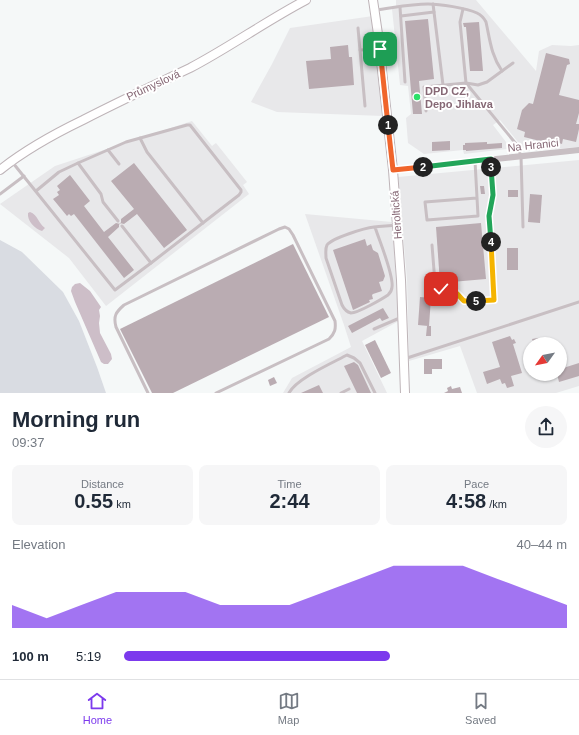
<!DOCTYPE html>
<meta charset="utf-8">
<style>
body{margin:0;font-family:Helvetica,sans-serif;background:#f6f6f7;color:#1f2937;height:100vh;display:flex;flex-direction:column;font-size:15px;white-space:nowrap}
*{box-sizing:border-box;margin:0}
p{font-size:13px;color:#747a83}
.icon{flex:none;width:22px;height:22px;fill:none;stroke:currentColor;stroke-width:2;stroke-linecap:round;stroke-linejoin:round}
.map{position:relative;height:393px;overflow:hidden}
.sheet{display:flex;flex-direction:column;background:#fff;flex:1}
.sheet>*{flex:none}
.needle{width:26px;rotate:237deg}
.controls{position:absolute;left:523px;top:337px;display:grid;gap:8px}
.controls a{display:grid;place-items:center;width:44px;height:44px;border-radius:50%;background:#fff;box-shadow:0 1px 3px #0004;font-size:20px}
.pin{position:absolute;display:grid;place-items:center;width:34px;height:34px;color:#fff;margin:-17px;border-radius:8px;box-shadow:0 2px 6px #0006}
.km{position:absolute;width:20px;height:20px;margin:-10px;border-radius:50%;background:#222;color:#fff;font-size:11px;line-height:20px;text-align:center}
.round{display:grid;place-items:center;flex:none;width:42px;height:42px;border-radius:21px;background:#f6f6f7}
.headline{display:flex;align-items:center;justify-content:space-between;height:68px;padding:0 12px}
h1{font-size:22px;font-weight:700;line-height:30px}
.metrics{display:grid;grid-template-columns:repeat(3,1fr);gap:6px;height:68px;padding:4px 12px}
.metrics div{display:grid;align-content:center;border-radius:8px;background:#f6f6f7;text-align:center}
.metrics b{font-size:20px;font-weight:700}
.metrics small{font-size:11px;font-weight:400}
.metrics p{font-size:11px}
.chart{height:112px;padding:8px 12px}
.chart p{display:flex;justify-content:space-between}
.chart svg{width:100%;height:72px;margin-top:4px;fill:#7c3aed;opacity:.7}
ul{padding:0 12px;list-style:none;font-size:13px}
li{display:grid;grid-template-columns:64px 48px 1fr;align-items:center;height:30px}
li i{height:10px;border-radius:5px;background:#7c3aed}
.tabs{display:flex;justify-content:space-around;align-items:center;height:56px;border-top:1px solid #e0e1e3;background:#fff;font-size:11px;color:#747a83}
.tabs a{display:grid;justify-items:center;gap:2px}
.tabs .on{color:#7c3aed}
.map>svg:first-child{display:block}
.built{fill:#e8e8ea;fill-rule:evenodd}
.green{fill:#d9dce2}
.water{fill:#cdbec8}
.building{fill:#baacb2}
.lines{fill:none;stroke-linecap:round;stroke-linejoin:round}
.secondary-casing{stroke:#beb4b8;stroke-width:10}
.lane{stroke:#c8bfc3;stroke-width:3}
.street{stroke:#c8bfc3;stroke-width:6}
.secondary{stroke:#fff;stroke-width:8}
.split-1-casing{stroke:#fff;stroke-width:8}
.split-2-casing{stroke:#fff;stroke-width:8}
.split-3-casing{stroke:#fff;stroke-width:8}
.split-4-casing{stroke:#fff;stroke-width:8}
.split-5-casing{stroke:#fff;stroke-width:8}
.split-6-casing{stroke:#fff;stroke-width:8}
.split-1{stroke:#f0652b;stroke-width:5}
.split-2{stroke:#f0652b;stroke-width:5}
.split-3{stroke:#22a559;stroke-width:5}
.split-4{stroke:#22a559;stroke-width:5}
.split-5{stroke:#f5b400;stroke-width:5}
.split-6{stroke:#f5b400;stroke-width:5}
.poi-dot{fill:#2de069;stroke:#fff;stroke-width:1.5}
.labels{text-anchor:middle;stroke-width:4;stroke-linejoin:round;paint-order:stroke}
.street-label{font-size:11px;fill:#866875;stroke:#fff}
.poi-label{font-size:11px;font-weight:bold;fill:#866875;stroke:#fff;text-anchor:start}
</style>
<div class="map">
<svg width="579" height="393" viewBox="0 0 579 393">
<rect width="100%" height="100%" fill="#f5f8f8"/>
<g class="built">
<polygon points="396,0 476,0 536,71 539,51 552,45 571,46 579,45 579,147 530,151 522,147 500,120 493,125 506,142 507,149 464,154 463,150 424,154 408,143 406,118 411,114 408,86 400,85 392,9 396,8"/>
<polygon points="373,16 383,116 277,112 251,102 272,64 290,28"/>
<polygon points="192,121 212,146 216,143 247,182 243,185 249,194 106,306 69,258 0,204 55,166"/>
<path d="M579,160V386L556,393H477L460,346L409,361L407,279L398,177ZM530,344H560V374H530Z"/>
<polygon points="305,214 392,222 399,321 362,341 387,393 283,393 292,378 351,347 344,325"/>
</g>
<polygon class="green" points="0,240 22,252 63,292 79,321 97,367 106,393 0,393"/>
<g class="water">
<path d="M30,212C38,215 38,223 45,228L42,231C35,229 27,221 28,213Z"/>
<polygon points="80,283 90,291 101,307 99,310 100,316 99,323 100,333 111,354 112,359 108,364 104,364 101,362 75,302 71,291 72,287 75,284"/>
</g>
<g class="building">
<polygon points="428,19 434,79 419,81 422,114 413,114 405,21"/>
<polygon points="479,22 483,71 470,71 466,27 464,27 463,23"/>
<polygon points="348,45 349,57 352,57 354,85 309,89 306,61 331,59 330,47"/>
<polygon points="546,53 569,59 570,64 567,65 559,95 579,100 579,113 576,124 579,124 579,129 576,142 563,139 562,144 556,142 556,145 524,137 525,132 517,129 522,110 529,103 533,104"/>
<polygon points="450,141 450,150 432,151 432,142"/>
<polygon points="487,142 487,144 502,143 502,148 466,151 466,150 463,150 463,145 465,145 465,143"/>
<polygon points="134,163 187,230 164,248 137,214 124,224 120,223 119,225 119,227 108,237 134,270 124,278 74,214 71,216 69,214 67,216 53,199 59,195 57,192 60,190 57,186 70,175 90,201 84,206 104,232 116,223 120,224 121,222 121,219 134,209 111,181"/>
<polygon points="480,186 484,186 485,194 481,194"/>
<rect x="508" y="190" width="10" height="7"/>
<polygon points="530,194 542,195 540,223 528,222"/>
<polygon points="481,223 486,279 440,283 436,227"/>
<polygon points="365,239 367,246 371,244 373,250 378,253 385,276 383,281 379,282 382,291 373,294 372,295 373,299 369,300 370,302 353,310 333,250"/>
<polygon points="293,244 329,317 173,393 152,393 120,329"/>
<rect x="507" y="248" width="11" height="22"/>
<polygon points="420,297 431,298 429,326 431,326 431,336 426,336 427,326 428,326 418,325"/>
<polygon points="383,308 389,318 382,321 380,318 352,333 348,326"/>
<polygon points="510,336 512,340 514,339 516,343 513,344 522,373 511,376 514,386 507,388 505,383 502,384 500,379 487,384 483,372 500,367 492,342"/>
<polygon points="538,338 540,343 534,344 532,339"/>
<polygon points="375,340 391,373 381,378 365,345"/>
<polygon points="424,359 442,359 442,369 432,369 432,374 424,374"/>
<polygon points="354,362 358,365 371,393 357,393 344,366"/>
<polygon points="579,363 579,376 559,382 557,374 560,374 560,369"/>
<polygon points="274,377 277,383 270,386 268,380"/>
<polygon points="319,385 323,393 301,393"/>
<polygon points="451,386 452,389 460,387 462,393 444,393 448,391 447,388"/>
</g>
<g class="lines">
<g class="secondary-casing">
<g id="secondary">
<polyline points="373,0 378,34 393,170 401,280 405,393"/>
<path d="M0,170C25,150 54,134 83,120C118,102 154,85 190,68C230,47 266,21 306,0"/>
</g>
</g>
<g class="lane">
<polyline points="433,4 443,85"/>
<polyline points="400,7 405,82"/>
<polyline points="463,9 460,22 466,83 517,145 521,156 523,227"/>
<path d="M375,10C392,8 410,4 428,4C440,4 466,8 477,13C481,15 484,18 486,22C490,40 491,55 502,71"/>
<polyline points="401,16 434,12"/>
<polyline points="358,28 365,106"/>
<polyline points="360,50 380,49"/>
<polyline points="426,111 424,87 466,83 478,85 487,82 513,63"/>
<polyline points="140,138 147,152 203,223"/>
<polyline points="108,150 119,164"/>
<polyline points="475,161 478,216 427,220 425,202 477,198"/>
<polyline points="13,163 115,290 151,263 122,226"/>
<polyline points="78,163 126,142 187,125 190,125 241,190 241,192 239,195 151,263"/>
<polyline points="36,191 59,172 78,163 101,194 103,202 118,221"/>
<polyline points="0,194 24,176"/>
<path d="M375,227C379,240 394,275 392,287C392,290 390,293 388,295C382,299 358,313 351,313C347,312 344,309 342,305L326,258C326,253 325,249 327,245C332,238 365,228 374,227C382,226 389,226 397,225"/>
<path d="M432,245L435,283C441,294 445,286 452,290C457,291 461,298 464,301L494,300L489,216L493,195L491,160"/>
<polyline points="374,329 402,317"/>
<polyline points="404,359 579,302"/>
<path d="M148,393L116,327C113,316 116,312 124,305L279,229L285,227L289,229L293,235L335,321C336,329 335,333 329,339L216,393"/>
<path d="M289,393C296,379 332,363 347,355L354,358L360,363L375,393"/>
<polyline points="341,393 349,389"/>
</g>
<polyline class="street" points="393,170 579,150"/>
<use href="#secondary" class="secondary"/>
</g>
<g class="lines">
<g class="split-1-casing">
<polyline id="split-1" points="380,49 388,125"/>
</g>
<g class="split-2-casing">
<polyline id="split-2" points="388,125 393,170 423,167"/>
</g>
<g class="split-3-casing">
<polyline id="split-3" points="423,167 491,159 491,167"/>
</g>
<g class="split-4-casing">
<polyline id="split-4" points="491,242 489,216 493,195 491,167"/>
</g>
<g class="split-5-casing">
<polyline id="split-5" points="476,301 494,300 491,242"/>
</g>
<g class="split-6-casing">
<path id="split-6" d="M441,289C455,288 455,292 464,301H476"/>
</g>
<use href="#split-1" class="split-1"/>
<use href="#split-2" class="split-2"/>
<use href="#split-3" class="split-3"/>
<use href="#split-4" class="split-4"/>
<use href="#split-5" class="split-5"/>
<use href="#split-6" class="split-6"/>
</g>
<circle class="poi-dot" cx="417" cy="97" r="4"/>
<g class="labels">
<g class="street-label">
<text transform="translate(153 85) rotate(-25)" y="4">Průmyslová</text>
<text transform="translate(533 145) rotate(-6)" y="4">Na Hranici</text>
<text transform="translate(396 215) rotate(-94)" y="4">Heroltická</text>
</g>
<g class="poi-label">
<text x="425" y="95">DPD CZ,<tspan x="425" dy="13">Depo Jihlava</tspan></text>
</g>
</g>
</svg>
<div class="controls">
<a><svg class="needle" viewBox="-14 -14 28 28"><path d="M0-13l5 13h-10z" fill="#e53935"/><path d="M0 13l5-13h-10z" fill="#747a83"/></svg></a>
</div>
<div class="pin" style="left:380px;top:49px;background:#1e9e55"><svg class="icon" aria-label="arrive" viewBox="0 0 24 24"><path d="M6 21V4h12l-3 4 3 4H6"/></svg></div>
<div class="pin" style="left:441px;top:289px;background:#d93025"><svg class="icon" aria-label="check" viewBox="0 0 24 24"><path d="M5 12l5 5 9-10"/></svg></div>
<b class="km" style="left:388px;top:125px">1</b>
<b class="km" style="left:423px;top:167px">2</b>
<b class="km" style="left:491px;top:167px">3</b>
<b class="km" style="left:491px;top:242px">4</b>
<b class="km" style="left:476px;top:301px">5</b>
</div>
<section class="sheet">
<div class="headline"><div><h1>Morning run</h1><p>09:37</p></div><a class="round"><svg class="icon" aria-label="share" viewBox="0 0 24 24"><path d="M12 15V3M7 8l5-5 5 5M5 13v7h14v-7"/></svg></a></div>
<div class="metrics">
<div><p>Distance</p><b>0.55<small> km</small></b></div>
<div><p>Time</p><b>2:44</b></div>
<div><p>Pace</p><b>4:58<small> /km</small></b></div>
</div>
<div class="chart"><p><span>Elevation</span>40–44 m</p>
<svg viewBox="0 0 160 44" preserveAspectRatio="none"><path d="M0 44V30L10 38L20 30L30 22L40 22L50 22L60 30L70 30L80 30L90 22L100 14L110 6L120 6L130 6L140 14L150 22L160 30V44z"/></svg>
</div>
<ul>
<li><b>100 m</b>5:19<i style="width:60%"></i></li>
</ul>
</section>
<nav class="tabs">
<a class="on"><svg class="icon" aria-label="home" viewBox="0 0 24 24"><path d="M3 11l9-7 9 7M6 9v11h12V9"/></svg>Home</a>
<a><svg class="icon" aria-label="map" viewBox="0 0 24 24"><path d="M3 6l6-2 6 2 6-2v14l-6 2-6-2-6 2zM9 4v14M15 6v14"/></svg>Map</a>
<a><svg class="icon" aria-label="saved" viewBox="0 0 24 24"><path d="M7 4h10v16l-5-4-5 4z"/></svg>Saved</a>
</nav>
